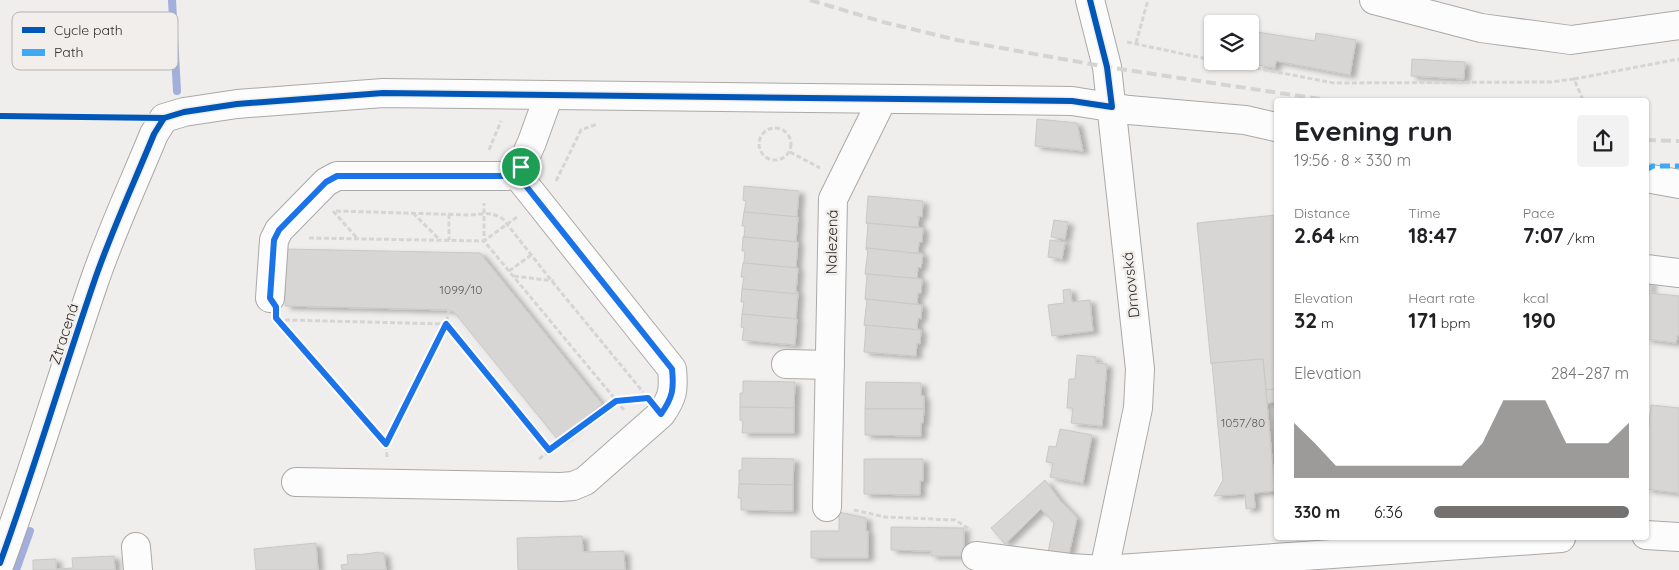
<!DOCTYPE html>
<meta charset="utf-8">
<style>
body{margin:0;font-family:Quicksand,sans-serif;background:#f2f2f2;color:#202124;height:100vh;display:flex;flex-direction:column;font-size:19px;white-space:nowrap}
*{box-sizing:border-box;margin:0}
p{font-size:16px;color:#757577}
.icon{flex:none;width:28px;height:28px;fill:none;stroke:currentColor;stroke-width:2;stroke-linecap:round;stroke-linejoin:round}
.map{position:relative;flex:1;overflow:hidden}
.drawer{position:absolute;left:1274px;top:98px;width:375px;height:442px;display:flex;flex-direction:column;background:#fff;border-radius:5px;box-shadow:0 1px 4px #0004}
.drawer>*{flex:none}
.tools{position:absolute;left:1204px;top:15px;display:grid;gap:10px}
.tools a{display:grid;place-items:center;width:55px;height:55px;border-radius:5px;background:#fff;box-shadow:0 1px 4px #0004;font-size:25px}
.pin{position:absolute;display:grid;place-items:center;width:42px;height:42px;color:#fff;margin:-21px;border:2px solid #fff;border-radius:50%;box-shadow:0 1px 5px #0007}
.round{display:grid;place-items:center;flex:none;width:52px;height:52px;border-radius:5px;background:#f2f2f2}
.head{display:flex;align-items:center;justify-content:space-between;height:85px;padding:0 20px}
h1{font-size:28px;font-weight:800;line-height:38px}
.stats{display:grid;grid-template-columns:repeat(3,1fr);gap:8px;height:85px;padding:5px 20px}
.stats div{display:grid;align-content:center}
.stats b{font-size:21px;font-weight:800}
.stats small{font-size:14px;font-weight:400}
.stats p{font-size:14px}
.chart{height:140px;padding:10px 20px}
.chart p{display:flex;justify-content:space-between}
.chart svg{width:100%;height:90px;margin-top:5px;fill:#737270;opacity:.7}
ul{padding:0 20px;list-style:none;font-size:16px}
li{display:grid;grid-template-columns:80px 60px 1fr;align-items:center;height:38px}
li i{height:12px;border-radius:6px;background:#737270}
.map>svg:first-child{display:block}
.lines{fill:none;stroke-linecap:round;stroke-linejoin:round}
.stream{stroke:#a2afda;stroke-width:8}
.building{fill:#d8d6d5;stroke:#c8c8c6;filter:url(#shadow)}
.minor-casing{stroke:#aba9a8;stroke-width:30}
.major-casing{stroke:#aba9a8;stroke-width:30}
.path{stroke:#d6d5d5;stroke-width:3;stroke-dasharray:5 2.5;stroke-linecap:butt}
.minor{stroke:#fdfcfc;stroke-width:28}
.major{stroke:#fdfcfc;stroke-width:28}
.rail{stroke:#d4d4d3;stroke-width:4;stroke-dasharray:10 5;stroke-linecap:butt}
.quiet{stroke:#3fa9f5;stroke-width:5;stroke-dasharray:10 5;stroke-linecap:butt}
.cycleway-casing{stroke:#f1eeeb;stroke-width:9}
.cycleway{stroke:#0057b8;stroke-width:6}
.route-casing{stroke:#fff;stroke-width:10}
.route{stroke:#1a73e8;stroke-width:6}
.labels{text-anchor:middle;stroke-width:5;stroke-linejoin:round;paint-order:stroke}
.number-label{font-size:12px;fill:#5b5a58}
.street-label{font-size:15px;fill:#302f2d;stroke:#f1eeeb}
.key{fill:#f1eeeb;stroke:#b7b5b2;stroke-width:1}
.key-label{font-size:14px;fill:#302f2d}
</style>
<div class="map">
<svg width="1679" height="570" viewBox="0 0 1679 570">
<defs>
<filter id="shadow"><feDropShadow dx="5.5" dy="3" stdDeviation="2.5" flood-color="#0004"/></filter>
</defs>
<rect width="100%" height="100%" fill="#f0eeec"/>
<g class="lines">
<g class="stream">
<polyline points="172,0 177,91"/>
<polyline points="16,570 30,531"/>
</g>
</g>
<g class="building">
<polygon points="1250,31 1315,41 1316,33 1356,40 1350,75 1276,61 1275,68 1257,65 1258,58 1250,57"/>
<polygon points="1412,59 1465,62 1464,79 1411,76"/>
<polygon points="1037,119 1077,123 1083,151 1035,146"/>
<polygon points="744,186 799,191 797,216 798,217 744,212 746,201 743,200"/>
<polygon points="868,196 923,201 922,217 919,216 918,227 923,228 866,223"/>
<polygon points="744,212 798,217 796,241 798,242 743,237 744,237 745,226 742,226"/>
<polygon points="1276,215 1276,389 1266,390 1263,359 1211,364 1197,223"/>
<polygon points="1054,220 1068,222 1065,239 1051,237"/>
<polygon points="866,223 923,228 922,242 919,242 918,252 923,254 866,248 868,224"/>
<polygon points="743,237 798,242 796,267 798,268 743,263 744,262 745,251 742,251"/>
<polygon points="1050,240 1065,242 1062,259 1048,257"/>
<polygon points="866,248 923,254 921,268 918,267 917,278 922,279 865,274 868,249 866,250"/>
<polygon points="286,249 480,253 602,404 558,440 454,312 449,310 285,306"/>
<polygon points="743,263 798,268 796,292 798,292 798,294 742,289 744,277 741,277"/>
<polygon points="865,274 922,279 921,293 918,293 917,304 922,305 865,299 867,275"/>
<polygon points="1646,281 1651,281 1649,293 1679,296 1679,335 1678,335 1676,343 1646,339"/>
<polygon points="742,289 798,294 796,318 797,319 742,314 744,302 741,302"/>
<polygon points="1070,289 1072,302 1090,300 1093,331 1052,336 1048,305 1064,303 1063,290"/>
<polygon points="865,299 922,305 921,319 918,318 917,329 921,330 864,325 867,300"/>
<polygon points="742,314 797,319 795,345 742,340 744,328 741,327"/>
<polygon points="864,325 921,330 920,344 917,343 916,356 864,352 866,326"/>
<polygon points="1077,355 1096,357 1096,363 1107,364 1102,426 1071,423 1073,408 1067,408 1069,379 1075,379"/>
<polygon points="1263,359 1275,491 1254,493 1255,508 1246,509 1245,494 1214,496 1223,480 1212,363"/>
<polygon points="743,381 795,382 794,408 740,407 740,393 743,393"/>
<polygon points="866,382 921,383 921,396 924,396 924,409 865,409"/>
<polygon points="1276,389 1276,402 1267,403 1266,390"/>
<polygon points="1651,405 1679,408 1679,493 1646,489 1646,454"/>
<polygon points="740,407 794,408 794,433 742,433 743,421 740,420"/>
<polygon points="865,409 924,409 923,423 921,423 921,436 865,435"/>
<polygon points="1060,429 1092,435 1083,483 1050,477 1053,463 1046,462 1049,446 1056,447"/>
<polygon points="742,458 794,459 793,485 739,484 739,470 742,470"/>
<polygon points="864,459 923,459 923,481 920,481 920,495 864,494"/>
<polygon points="1045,480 1059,499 1077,518 1069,554 1048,552 1054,523 1041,509 1005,544 991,528"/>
<polygon points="739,484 793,485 793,511 741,510 741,498 738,498"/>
<polygon points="839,512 866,518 866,531 868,531 868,558 811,558 811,531 839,531"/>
<polygon points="891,527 964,528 964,556 931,556 931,551 891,550"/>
<polygon points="582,536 583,552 624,551 625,570 518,570 517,538"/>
<polygon points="316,543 318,570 256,570 254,549"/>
<polygon points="379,552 379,553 384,553 386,570 342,570 341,565 348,564 347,555 358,554 358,555"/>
<polygon points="114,556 115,570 33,570 33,560 56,559 56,569 73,568 72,558"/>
</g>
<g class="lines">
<g class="minor-casing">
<g id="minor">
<polyline points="1374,0 1481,28 1571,40 1679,25"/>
<polyline points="1646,178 1679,184"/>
<polyline points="1646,269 1679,273"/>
<polyline points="270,298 274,240 279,230 326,182 337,176 508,176 521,167 532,142 549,95"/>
<polyline points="786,364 830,365"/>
<path d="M296,482L561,487L573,486L585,481L661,414C673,397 674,390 672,369L522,181L521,167"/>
<polyline points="827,507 833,199 878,108 880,99"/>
<polyline points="1646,535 1679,537"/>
<polyline points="136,547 138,570"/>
<polyline points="976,556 1070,568 1104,570"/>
<path d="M0,563C34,470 62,375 94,282C111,232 134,183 154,134L164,118L184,112L237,104L383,93L1072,101L1129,110L1245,120L1276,127"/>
<polyline points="1104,570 1561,538"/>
</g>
</g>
<g class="major-casing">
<polyline id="major" points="1090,0 1107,67 1140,369 1138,408 1104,570"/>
</g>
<g class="path">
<polyline points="1127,42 1212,60"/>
<polyline points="1136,43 1148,0"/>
<polyline points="1219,61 1334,83 1551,82 1574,79 1583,100"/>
<polyline points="1574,79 1679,59"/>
<circle cx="775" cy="144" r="16"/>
<polyline points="489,150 501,121"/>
<polyline points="790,152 820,168"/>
<polyline points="556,181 581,130 597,124"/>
<polyline points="333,211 357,238"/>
<path d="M336,211L470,215C482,214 492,211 503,219L551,280L643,392"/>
<polyline points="413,213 440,240"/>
<polyline points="449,214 449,240"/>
<polyline points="517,217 484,241 625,411"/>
<polyline points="309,238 484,241 484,203"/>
<polyline points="509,271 531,255"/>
<polyline points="514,276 554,281"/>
<polyline points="285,320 446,324 549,450"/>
<polyline points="279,322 386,444"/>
<polyline points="387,457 386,444 446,324 449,310"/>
<polyline points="539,459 617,401 636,399"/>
<polyline points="854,510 885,517 955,520 971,530"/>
</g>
<use href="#minor" class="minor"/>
<use href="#major" class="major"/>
<g class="rail">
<polyline points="810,0 883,22 957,40 1107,67 1326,100"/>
<polyline points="1646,140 1679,141"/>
</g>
<polyline class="quiet" points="1646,170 1653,166 1679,166"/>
<g class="cycleway-casing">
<g id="cycleway">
<polyline points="0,116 164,118 184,112 237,104 383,93 1072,101 1112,107 1107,67 1090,0"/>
<path d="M0,563C34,470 62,375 94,282C111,232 134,183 154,134L164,118"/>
</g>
</g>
<use href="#cycleway" class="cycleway"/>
</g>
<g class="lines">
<g class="route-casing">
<path id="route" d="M521,167L522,181L672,369C674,389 673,397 661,414L648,398L616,401L549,450L446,324L386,444L276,318V307L270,298L274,240L279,230L326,182L337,176H508Z"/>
</g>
<use href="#route" class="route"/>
</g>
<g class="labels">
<g class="number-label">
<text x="461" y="294">1099/10</text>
<text x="1243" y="427">1057/80</text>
</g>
<g class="street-label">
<text transform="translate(832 242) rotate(-89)" y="5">Nalezená</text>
<text transform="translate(1131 285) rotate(-96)" y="5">Drnovská</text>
<text transform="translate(64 334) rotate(-72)" y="5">Ztracená</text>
</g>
</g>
<rect x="12" y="12" width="166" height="58" rx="8" class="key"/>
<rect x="22" y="27" width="23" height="6" fill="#0057b8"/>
<rect x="22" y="49" width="23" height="7" fill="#3fa9f5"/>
<g class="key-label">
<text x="54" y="35">Cycle path</text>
<text x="54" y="57">Path</text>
</g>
</svg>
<div class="tools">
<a><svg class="icon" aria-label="layers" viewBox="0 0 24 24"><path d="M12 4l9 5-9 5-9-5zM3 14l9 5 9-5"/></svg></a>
</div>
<div class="pin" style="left:521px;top:167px;background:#1e9e55"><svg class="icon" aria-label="arrive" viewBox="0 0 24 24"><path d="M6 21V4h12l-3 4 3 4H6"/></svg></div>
<section class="drawer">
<div class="head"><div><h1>Evening run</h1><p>19:56 · 8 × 330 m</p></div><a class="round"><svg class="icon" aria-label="share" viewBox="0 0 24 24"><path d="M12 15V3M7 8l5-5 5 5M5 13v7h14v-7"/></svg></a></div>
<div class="stats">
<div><p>Distance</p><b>2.64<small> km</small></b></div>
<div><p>Time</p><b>18:47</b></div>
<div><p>Pace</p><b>7:07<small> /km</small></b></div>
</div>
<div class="stats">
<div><p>Elevation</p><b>32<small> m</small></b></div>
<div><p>Heart rate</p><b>171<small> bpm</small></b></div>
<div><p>kcal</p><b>190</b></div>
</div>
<div class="chart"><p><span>Elevation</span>284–287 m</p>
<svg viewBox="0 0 160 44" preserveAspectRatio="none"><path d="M0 44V17L10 27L20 38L30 38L40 38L50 38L60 38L70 38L80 38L90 27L100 6L110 6L120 6L130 27L140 27L150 27L160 17V44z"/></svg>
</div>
<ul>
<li><b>330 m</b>6:36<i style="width:100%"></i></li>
</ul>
</section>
</div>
